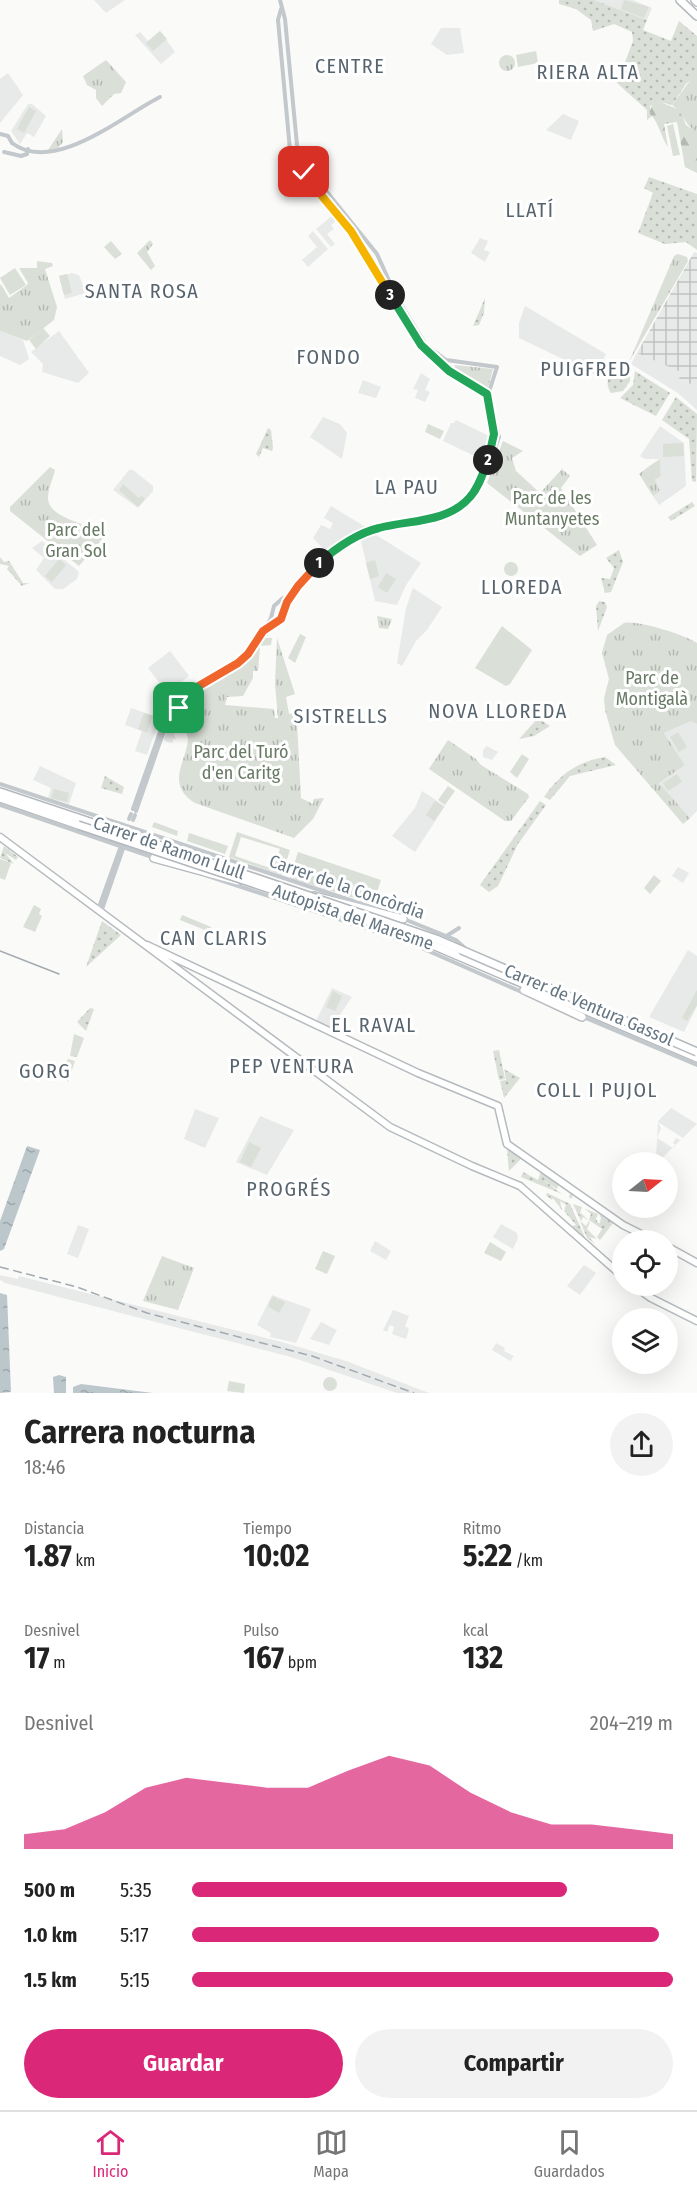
<!DOCTYPE html>
<html lang="es">
<meta charset="utf-8">
<style>
body{margin:0;font-family:"Fira Sans Condensed",sans-serif;background:#f2f2f2;color:#222;height:100vh;display:flex;flex-direction:column;font-size:22px;white-space:nowrap}
*{box-sizing:border-box;margin:0}
p{font-size:20px;color:#767676}
.icon{flex:none;width:33px;height:33px;fill:none;stroke:currentColor;stroke-width:2;stroke-linecap:round;stroke-linejoin:round}
.map{position:relative;height:1393px;overflow:hidden}
.drawer{display:flex;flex-direction:column;background:#fff;flex:1}
.drawer>*{flex:none}
.needle{width:39px;rotate:72deg}
.fabs{position:absolute;left:612px;top:1152px;display:grid;gap:12px}
.fabs a{display:grid;place-items:center;width:66px;height:66px;border-radius:50%;background:#fff;box-shadow:0 6px 24px #0002;font-size:30px}
.pin{position:absolute;display:grid;place-items:center;width:51px;height:51px;color:#fff;margin:-26px;border-radius:12px;box-shadow:0 3px 9px #0006}
.km{position:absolute;width:30px;height:30px;margin:-15px;border-radius:50%;background:#222;color:#fff;font-size:16px;line-height:30px;text-align:center}
.round{display:grid;place-items:center;flex:none;width:63px;height:63px;border-radius:32px;background:#f2f2f2}
.headline{display:flex;align-items:center;justify-content:space-between;height:102px;padding:0 24px}
h1{font-size:33px;font-weight:700;line-height:45px}
.stats{display:grid;grid-template-columns:repeat(3,1fr);gap:9px;height:102px;padding:6px 24px}
.stats div{display:grid;align-content:center}
.stats b{font-size:30px;font-weight:700}
.stats small{font-size:16px;font-weight:400}
.stats p{font-size:16px}
.chart{height:168px;padding:12px 24px}
.chart p{display:flex;justify-content:space-between}
.chart svg{width:100%;height:108px;margin-top:6px;fill:#db2777;opacity:.7}
.action{display:flex;gap:12px;margin-top:auto;padding:12px 24px}
.action a{flex:1;height:69px;border-radius:36px;background:#db2777;color:#fff;font-size:24px;font-weight:700;line-height:69px;text-align:center}
.action a+a{background:#f2f2f2;color:#222}
ul{padding:0 24px;list-style:none;font-size:20px}
li{display:grid;grid-template-columns:96px 72px 1fr;align-items:center;height:45px}
li i{height:15px;border-radius:8px;background:#db2777}
.tab-bar{display:flex;justify-content:space-around;align-items:center;height:84px;border-top:2px solid #e0e0e0;background:#fff;font-size:16px;color:#767676}
.tab-bar a{display:grid;justify-items:center;gap:3px}
.tab-bar .current{color:#db2777}
.map>svg:first-child{display:block}
.built{fill:#e8e9e9;fill-rule:evenodd}
.industrial{fill:url(#industrial-grid)}
.grass{fill:url(#grass-dots)}
.forest{fill:url(#forest-firs)}
.park{fill:url(#park-tufts)}
.pitch{fill:#dadfd7;fill-rule:evenodd}
.water{fill:url(#water-ripples)}
.lines{fill:none;stroke-linecap:round;stroke-linejoin:round}
.primary-casing{stroke:#b5babe;stroke-width:9}
.motorway-casing{stroke:#b4b9bd;stroke-width:10}
.tertiary{stroke:#c3c8cc;stroke-width:4}
.primary{stroke:#fff;stroke-width:6}
.motorway{stroke:#fff;stroke-width:7}
.tram{stroke:#a2aab0;stroke-width:1.5}
.rail{stroke:#a2aab0;stroke-width:1.5;stroke-dasharray:9 4.5;stroke-linecap:butt}
.motorway-bridge-casing{stroke:#b4b9bd;stroke-width:10;stroke-linecap:butt}
.motorway-bridge{stroke:#fff;stroke-width:7}
.split-1-casing{stroke:#fff;stroke-width:12}
.split-2-casing{stroke:#fff;stroke-width:12}
.split-3-casing{stroke:#fff;stroke-width:12}
.split-4-casing{stroke:#fff;stroke-width:12}
.split-1{stroke:#f0652b;stroke-width:8}
.split-2{stroke:#22a559;stroke-width:8}
.split-3{stroke:#22a559;stroke-width:8}
.split-4{stroke:#f5b400;stroke-width:8}
.labels{text-anchor:middle;stroke-width:6;stroke-linejoin:round;paint-order:stroke}
.park-label{font-size:18px;fill:#687a64;stroke:#fff}
.street-label{font-size:18px;fill:#657683;stroke:#fff}
.neighbourhood-label{font-size:20px;letter-spacing:1.5px;fill:#57646e;stroke:#fff}
</style>
<div class="map">
<svg width="697" height="1393" viewBox="0 0 697 1393">
<defs>
<pattern id="industrial-grid" width="8" height="8" patternUnits="userSpaceOnUse" patternTransform="scale(1.5)"><rect width="8" height="8" fill="#e8e9e9"/><path d="M0 4h8M4 0v8" fill="none" stroke="#c0c1c2"/></pattern>
<pattern id="grass-dots" width="8" height="8" patternUnits="userSpaceOnUse" patternTransform="scale(1.5)"><rect width="8" height="8" fill="#dadfd7"/><path d="M2 2h.1M6 6h.1" fill="none" stroke="#b4b9b4" stroke-width="1.8" stroke-linecap="round"/></pattern>
<pattern id="forest-firs" width="22" height="20" patternUnits="userSpaceOnUse" patternTransform="scale(1.5)"><rect width="22" height="20" fill="#dadfd7"/><path d="M5 1l3.5 6h-7zM16 11l3.5 6h-7z" fill="#b4b9b4"/></pattern>
<pattern id="park-tufts" width="24" height="20" patternUnits="userSpaceOnUse" patternTransform="scale(1.5)"><rect width="24" height="20" fill="#dadfd7"/><path d="M3 7l-1-3M5 7V3M7 7l1-3M15 17l-1-3M17 17v-4M19 17l1-3" fill="none" stroke="#b4b9b4"/></pattern>
<pattern id="water-ripples" width="26" height="14" patternUnits="userSpaceOnUse" patternTransform="scale(1.5)"><rect width="26" height="14" fill="#bbc7cb"/><path d="M2 4q2-2 4 0t4 0M15 11q2-2 4 0t4 0" fill="none" stroke="#9ca6aa"/></pattern>
</defs>
<rect width="100%" height="100%" fill="#fafaf8"/>
<g class="built">
<polygon points="94,0 125,0 106,13"/>
<polygon points="594,0 633,0 652,8 647,20"/>
<polygon points="441,28 460,28 464,53 447,55 431,44"/>
<polygon points="160,31 175,52 161,64 135,35 140,32 148,41"/>
<polygon points="8,73 23,95 0,123 0,79"/>
<polygon points="28,104 32,104 46,116 34,137 27,133 20,144 11,131"/>
<polygon points="563,114 579,121 571,140 546,130"/>
<polygon points="332,216 337,220 331,225 334,229 327,234 335,244 331,247 316,229"/>
<polygon points="313,231 328,249 308,267 302,260 317,247 308,236"/>
<polygon points="480,238 488,241 484,250 490,252 485,262 471,253"/>
<polygon points="72,273 79,275 86,293 65,299 59,276"/>
<polygon points="525,306 606,354 596,375 519,338 519,323"/>
<polygon points="0,331 23,340 29,359 20,365 0,356"/>
<polygon points="59,331 89,373 78,383 42,372 43,364 31,352"/>
<polygon points="637,353 682,372 679,379 697,387 697,410 678,393 631,364"/>
<polygon points="421,373 430,379 425,390 430,392 425,402 415,398 418,390 413,389"/>
<polygon points="363,380 381,387 376,398 358,393"/>
<polygon points="323,417 340,424 347,433 342,459 310,437"/>
<polygon points="456,420 489,436 485,461 443,441 451,423 454,423"/>
<polygon points="660,426 684,443 686,486 659,505 653,496 660,491 653,481 661,476 660,459 645,459 640,456"/>
<polygon points="129,470 133,470 153,486 153,491 138,508 113,490"/>
<polygon points="331,506 364,526 363,530 325,551 313,538 321,525 330,529 333,523 324,518"/>
<polygon points="373,533 421,563 406,585 397,605 375,601 361,541"/>
<polygon points="42,541 79,572 77,579 63,589 55,589 36,570 44,558 32,548"/>
<polygon points="413,588 442,607 427,630 416,641 402,666 397,663 406,608"/>
<polygon points="170,651 189,676 167,693 148,668"/>
<polygon points="131,708 160,718 147,755 135,751 142,731 125,725"/>
<polygon points="691,721 697,724 697,811 690,818 659,783 685,765 664,733"/>
<polygon points="169,722 176,739 173,739 173,743 167,742 164,739"/>
<polygon points="487,746 498,752 492,760 483,757 483,750"/>
<polygon points="40,766 76,783 69,804 48,798 51,788 33,780"/>
<polygon points="422,791 445,806 415,852 392,836 415,808"/>
<polygon points="678,867 689,873 683,883 672,876"/>
<polygon points="688,950 697,956 697,1006 684,1032 649,1017"/>
<polygon points="332,988 352,997 331,1028 316,1021"/>
<path d="M671,1108L697,1124L661,1159L656,1158L658,1121ZM658,1122L683,1138L680,1140L676,1138L673,1143L676,1145L673,1148L657,1138L661,1128Z"/>
<polygon points="195,1109 219,1118 205,1148 184,1139"/>
<polygon points="260,1116 294,1130 267,1175 236,1162"/>
<polygon points="501,1224 517,1233 518,1238 513,1249 493,1237"/>
<polygon points="78,1225 89,1229 78,1258 67,1254"/>
<polygon points="375,1241 391,1251 386,1260 370,1251"/>
<polygon points="584,1265 596,1273 580,1295 567,1286"/>
<polygon points="0,1275 18,1279 19,1276 282,1342 346,1361 429,1393 397,1393 291,1357 5,1283 0,1280"/>
<polygon points="272,1295 311,1309 296,1343 270,1337 271,1333 257,1325"/>
<polygon points="393,1310 409,1316 405,1326 409,1329 406,1339 392,1334 394,1327 390,1325 387,1332 383,1330"/>
<polygon points="321,1322 337,1330 329,1345 310,1339"/>
<polygon points="496,1343 505,1348 504,1351 514,1356 510,1361 492,1350"/>
</g>
<polygon class="industrial" points="694,252 697,253 697,387 679,379 681,372 637,353"/>
<g class="grass">
<polygon points="559,0 594,0 647,20 643,30 671,41 679,21 697,36 697,75 686,84 672,105 652,100 654,103 650,106 652,116 647,120 647,110 617,83 633,41 632,32 614,24 593,31 591,20 576,9 559,4"/>
<polygon points="649,177 697,194 697,250 686,242 665,244 638,233 653,193 644,188"/>
<polygon points="485,298 484,313 479,325 473,326"/>
<path d="M623,365L630,368V381L623,391L611,393C603,382 610,369 623,365Z"/>
<polygon points="635,371 670,393 656,416 620,398 633,385"/>
<polygon points="676,397 697,414 696,482 692,481 689,439 662,420"/>
<polygon points="268,428 271,430 273,448 272,451 263,448 259,457 256,454"/>
<polygon points="692,502 695,506 671,521 668,517"/>
<polygon points="619,550 623,562 611,592 605,593 601,578 610,579 614,568 606,558"/>
<polygon points="0,557 4,562 9,561 23,583 29,583 22,586 7,569 9,566 0,564"/>
<polygon points="599,601 605,602 607,607 598,631 596,606"/>
<circle cx="170" cy="706" r="8"/>
<polygon points="538,718 550,726 534,736 519,739"/>
<path d="M605,757L616,765L570,776L550,800L544,797C559,775 578,761 605,757Z"/>
<polygon points="105,776 124,787 122,794 101,788"/>
<polygon points="540,801 546,805 518,844 498,886 489,892 480,885"/>
<polygon points="4,846 18,857 16,860 5,853 14,864 0,858"/>
<polygon points="102,921 121,935 86,967"/>
<polygon points="90,1008 94,1009 86,1031 77,1022"/>
<polygon points="499,1050 505,1079 499,1080 493,1051"/>
<polygon points="68,1059 75,1061 68,1082 57,1073"/>
<polygon points="504,1069 520,1078 504,1098 500,1081 506,1080"/>
<polygon points="507,1149 522,1158 509,1171"/>
<polygon points="531,1162 574,1192 571,1199 569,1197 571,1191 559,1183 557,1189 542,1179 562,1194 521,1177 523,1172 538,1180 541,1172 530,1164"/>
<polygon points="547,1193 570,1204 587,1242 572,1226 576,1225 564,1211 566,1205 560,1201 562,1210 553,1198 552,1200 546,1195"/>
<polygon points="573,1204 582,1207 579,1216 581,1213 590,1222 587,1229 597,1239 589,1237 595,1244 587,1238 580,1221 586,1226 589,1221 583,1217 581,1221"/>
<polygon points="585,1209 598,1214 596,1219 598,1223 600,1223 601,1218 599,1214 613,1223 600,1240 597,1237 602,1229 589,1220 591,1214"/>
</g>
<path class="forest" d="M653,99L680,110L686,125L697,132V173L685,167L677,122L664,124L668,147C660,136 660,124 650,114Z"/>
<g class="park">
<circle cx="507" cy="63" r="8"/>
<polygon points="106,60 126,82 121,93 114,94 102,106 96,98 96,90 87,85 83,76"/>
<path d="M695,74L697,75V132C684,125 684,113 672,105Z"/>
<polygon points="62,129 63,142 58,148 48,150"/>
<polygon points="150,240 153,244 147,252 155,266 151,270 137,253"/>
<polygon points="678,254 687,257 688,261 629,362 674,256"/>
<polygon points="37,261 52,263 53,266 45,269 57,307 54,320 27,341 0,331 0,286 1,284 9,298 27,285 28,283 19,268 37,268"/>
<polygon points="455,365 493,369 488,388 484,389 454,371"/>
<polygon points="503,441 523,451 512,458 516,471 540,493 562,469 570,476 561,488 597,545 580,556 487,483"/>
<path d="M50,467L55,470C53,479 48,488 48,498C48,519 90,523 105,536L79,566L10,511V507Z"/>
<polygon points="648,467 660,491 653,496 639,474"/>
<polygon points="377,616 392,619 388,629 379,628"/>
<path d="M624,623C638,620 685,635 697,643V724L691,721L664,733L685,765L659,783L690,818L683,824L615,745L605,710L604,698L609,679L602,653L607,635Z"/>
<path d="M263,638H272L271,645L260,646L258,671H253V678L243,696L227,697L225,705L274,709L275,718H278L275,684L277,638L295,694L286,697L289,714L300,712L304,722L297,723L301,798L313,804L314,799L324,798L313,819L294,838L195,803C165,784 186,762 188,740C188,733 181,725 181,717C181,712 184,704 185,699L247,659Z"/>
<polygon points="448,740 476,759 481,765 528,794 529,797 511,821 505,821 429,769"/>
<polygon points="74,1034 84,1038 77,1057 70,1056"/>
<polygon points="162,1256 194,1268 178,1310 143,1301"/>
</g>
<g class="pitch">
<polygon points="624,0 649,7 644,18 621,9"/>
<polygon points="160,31 167,39 153,51 146,43"/>
<polygon points="536,51 538,63 518,67 516,55"/>
<polygon points="29,107 36,111 24,133 17,129"/>
<polygon points="673,124 680,155 673,156 667,126"/>
<polygon points="111,241 122,254 115,259 104,247"/>
<polygon points="15,268 26,285 10,295 0,278"/>
<polygon points="67,274 72,293 64,295 59,276"/>
<polygon points="43,328 50,336 36,349 29,340"/>
<polygon points="428,424 444,431 440,439 425,432"/>
<polygon points="683,443 684,456 663,457 663,444"/>
<polygon points="660,459 661,476 653,481 648,467"/>
<polygon points="123,484 139,498 142,496 145,499 138,507 119,490"/>
<polygon points="59,559 66,565 52,582 45,576"/>
<polygon points="375,560 379,576 370,579 366,563"/>
<circle cx="511" cy="569" r="7"/>
<polygon points="386,573 396,579 387,593 378,587"/>
<polygon points="502,626 532,650 510,684 506,686 475,668"/>
<polygon points="300,634 306,637 295,663 288,658"/>
<polygon points="144,713 153,716 147,733 138,729"/>
<polygon points="678,732 687,747 679,752 670,737"/>
<polygon points="522,754 529,759 517,778 510,772"/>
<polygon points="677,774 682,782 668,791 663,783"/>
<polygon points="448,786 455,791 445,805 438,800"/>
<polygon points="54,789 69,793 67,802 51,798"/>
<polygon points="435,801 444,807 434,821 426,815"/>
<polygon points="154,822 178,831 177,836 152,827"/>
<path d="M237,832L290,850L282,875L229,857ZM241,837L280,849L273,869L235,856Z"/>
<polygon points="189,833 228,846 225,854 187,841"/>
<polygon points="298,852 381,880 373,904 290,878"/>
<polygon points="0,859 11,863 5,880 0,878"/>
<polygon points="654,875 661,881 650,894 644,888"/>
<polygon points="34,905 41,909 39,914 42,916 35,932 23,927"/>
<polygon points="182,915 211,927 210,932 180,920"/>
<polygon points="697,990 697,1005 687,1021 682,1018"/>
<polygon points="333,991 342,996 335,1011 326,1007"/>
<polygon points="249,1142 261,1148 251,1167 240,1162"/>
<polygon points="490,1242 506,1252 501,1261 484,1253"/>
<polygon points="323,1251 335,1256 327,1274 315,1269"/>
<polygon points="273,1296 278,1299 276,1304 279,1299 285,1302 279,1313 268,1306"/>
<circle cx="330" cy="1384" r="7"/>
<polygon points="229,1381 245,1384 244,1393 227,1391"/>
</g>
<g class="water">
<polygon points="27,1146 40,1150 4,1249 0,1251 0,1221"/>
<polygon points="0,1293 7,1295 11,1392 0,1393"/>
<polygon points="59,1375 66,1377 66,1393 54,1393 53,1377"/>
<polygon points="81,1384 153,1393 73,1393 73,1387"/>
</g>
<g class="lines">
<g class="primary-casing">
<g id="primary">
<polyline points="0,837 390,1127 472,1166 520,1186 622,1276"/>
<polyline points="147,945 418,1073 498,1106 507,1144 623,1225 653,1240"/>
<polyline points="668,1247 697,1263"/>
<polyline points="634,1286 651,1298 697,1321"/>
</g>
</g>
<g class="motorway-casing">
<g id="motorway">
<polyline points="680,0 697,16"/>
<polyline points="695,0 697,2"/>
<polyline points="0,792 111,829"/>
<polyline points="0,798 78,825"/>
<polyline points="154,858 238,881"/>
<polyline points="314,896 403,919"/>
<polyline points="456,955 697,1058"/>
<polyline points="524,990 582,1017"/>
</g>
</g>
<g class="tertiary">
<polyline points="280,0 285,19 297,145 302,161 377,254 396,296 426,345 446,360 497,367 487,398 494,441 481,479"/>
<polyline points="281,9 278,20 290,150 302,172"/>
<polyline points="0,134 8,136 12,143"/>
<path d="M12,143C54,175 122,116 160,97"/>
<polyline points="4,152 21,156 27,154 28,149"/>
<polyline points="302,172 351,231 421,345 449,371 487,395"/>
<polyline points="488,395 499,437 493,454"/>
<path d="M286,599C310,571 337,544 372,530C415,512 454,529 481,479"/>
<path d="M266,629C277,620 286,618 287,602L283,598L274,606L271,618L274,623"/>
<polyline points="185,694 175,714 169,716 163,713 160,704 165,697 177,697 194,690 238,663 252,648 271,618"/>
<polyline points="0,784 377,909"/>
<polyline points="0,805 155,858"/>
<polyline points="133,809 166,715"/>
<polyline points="136,811 169,716"/>
<polyline points="129,819 131,814"/>
<polyline points="133,820 135,815"/>
<polyline points="205,875 408,942 524,993"/>
<polyline points="98,910 121,846"/>
<polyline points="101,912 126,840"/>
<polyline points="404,919 456,940 467,950"/>
<polyline points="448,935 459,928"/>
<polyline points="581,1016 697,1065"/>
</g>
<use href="#primary" class="primary"/>
<use href="#motorway" class="motorway"/>
<polyline class="tram" points="0,951 59,974"/>
<polyline class="rail" points="0,1267 77,1287 147,1313 312,1356 414,1393"/>
<g class="motorway-bridge-casing">
<g id="motorway-bridge">
<polyline points="78,825 409,935 456,955"/>
<polyline points="111,829 436,939 697,1052"/>
</g>
</g>
<use href="#motorway-bridge" class="motorway-bridge"/>
</g>
<g class="lines">
<g class="split-1-casing">
<polyline id="split-1" points="179,708 180,702 185,694 238,663 248,654 263,631 281,619 287,602 298,586 319,563"/>
</g>
<g class="split-2-casing">
<path id="split-2" d="M319,563C335,549 358,533 379,528C408,520 448,523 470,497C479,487 483,473 488,460"/>
</g>
<g class="split-3-casing">
<polyline id="split-3" points="390,295 421,345 449,371 487,394 494,434 488,460"/>
</g>
<g class="split-4-casing">
<polyline id="split-4" points="304,172 302,172 351,231 390,295"/>
</g>
<use href="#split-1" class="split-1"/>
<use href="#split-2" class="split-2"/>
<use href="#split-3" class="split-3"/>
<use href="#split-4" class="split-4"/>
</g>
<g class="labels">
<g class="park-label">
<text x="552" y="504">Parc de les<tspan x="552" dy="21">Muntanyetes</tspan></text>
<text x="76" y="536">Parc del<tspan x="76" dy="21">Gran Sol</tspan></text>
<text x="652" y="684">Parc de<tspan x="652" dy="21">Montigalà</tspan></text>
<text x="241" y="758">Parc del Turó<tspan x="241" dy="21">d'en Caritg</tspan></text>
</g>
<g class="street-label">
<text transform="translate(169 848) rotate(19)" y="6">Carrer de Ramon Llull</text>
<text transform="translate(347 887) rotate(19)" y="6">Carrer de la Concòrdia</text>
<text transform="translate(353 917) rotate(19)" y="6">Autopista del Maresme</text>
<text transform="translate(589 1005) rotate(23)" y="6">Carrer de Ventura Gassol</text>
</g>
<g class="neighbourhood-label">
<text x="350" y="73">CENTRE</text>
<text x="588" y="79">RIERA ALTA</text>
<text x="530" y="217">LLATÍ</text>
<text x="142" y="298">SANTA ROSA</text>
<text x="329" y="364">FONDO</text>
<text x="586" y="376">PUIGFRED</text>
<text x="407" y="494">LA PAU</text>
<text x="522" y="594">LLOREDA</text>
<text x="498" y="718">NOVA LLOREDA</text>
<text x="341" y="723">SISTRELLS</text>
<text x="214" y="945">CAN CLARIS</text>
<text x="374" y="1032">EL RAVAL</text>
<text x="292" y="1073">PEP VENTURA</text>
<text x="45" y="1078">GORG</text>
<text x="597" y="1097">COLL I PUJOL</text>
<text x="289" y="1196">PROGRÉS</text>
</g>
</g>
</svg>
<div class="fabs">
<a><svg class="needle" viewBox="-14 -14 28 28"><path d="M0-13l5 13h-10z" fill="#e53935"/><path d="M0 13l5-13h-10z" fill="#767676"/></svg></a>
<a><svg class="icon" aria-label="locate" viewBox="0 0 24 24"><circle cx="12" cy="12" r="6"/><path d="M12 2v4M12 18v4M2 12h4M18 12h4"/></svg></a>
<a><svg class="icon" aria-label="layers" viewBox="0 0 24 24"><path d="M12 4l9 5-9 5-9-5zM3 14l9 5 9-5"/></svg></a>
</div>
<div class="pin" style="left:179px;top:708px;background:#1e9e55"><svg class="icon" aria-label="arrive" viewBox="0 0 24 24"><path d="M6 21V4h12l-3 4 3 4H6"/></svg></div>
<div class="pin" style="left:304px;top:172px;background:#d93025"><svg class="icon" aria-label="check" viewBox="0 0 24 24"><path d="M5 12l5 5 9-10"/></svg></div>
<b class="km" style="left:319px;top:563px">1</b>
<b class="km" style="left:488px;top:460px">2</b>
<b class="km" style="left:390px;top:295px">3</b>
</div>
<section class="drawer">
<div class="headline"><div><h1>Carrera nocturna</h1><p>18:46</p></div><a class="round"><svg class="icon" aria-label="share" viewBox="0 0 24 24"><path d="M12 15V3M7 8l5-5 5 5M5 13v7h14v-7"/></svg></a></div>
<div class="stats">
<div><p>Distancia</p><b>1.87<small> km</small></b></div>
<div><p>Tiempo</p><b>10:02</b></div>
<div><p>Ritmo</p><b>5:22<small> /km</small></b></div>
</div>
<div class="stats">
<div><p>Desnivel</p><b>17<small> m</small></b></div>
<div><p>Pulso</p><b>167<small> bpm</small></b></div>
<div><p>kcal</p><b>132</b></div>
</div>
<div class="chart"><p><span>Desnivel</span>204–219 m</p>
<svg viewBox="0 0 160 44" preserveAspectRatio="none"><path d="M0 44V38L10 36L20 29L30 19L40 15L50 17L60 19L70 19L80 12L90 6L100 10L110 21L120 29L130 34L140 34L150 36L160 38V44z"/></svg>
</div>
<ul>
<li><b>500 m</b>5:35<i style="width:78%"></i></li>
<li><b>1.0 km</b>5:17<i style="width:97%"></i></li>
<li><b>1.5 km</b>5:15<i style="width:100%"></i></li>
</ul>
<div class="action"><a>Guardar</a><a>Compartir</a></div>
</section>
<nav class="tab-bar">
<a class="current"><svg class="icon" aria-label="home" viewBox="0 0 24 24"><path d="M3 11l9-7 9 7M6 9v11h12V9"/></svg>Inicio</a>
<a><svg class="icon" aria-label="map" viewBox="0 0 24 24"><path d="M3 6l6-2 6 2 6-2v14l-6 2-6-2-6 2zM9 4v14M15 6v14"/></svg>Mapa</a>
<a><svg class="icon" aria-label="saved" viewBox="0 0 24 24"><path d="M7 4h10v16l-5-4-5 4z"/></svg>Guardados</a>
</nav>
